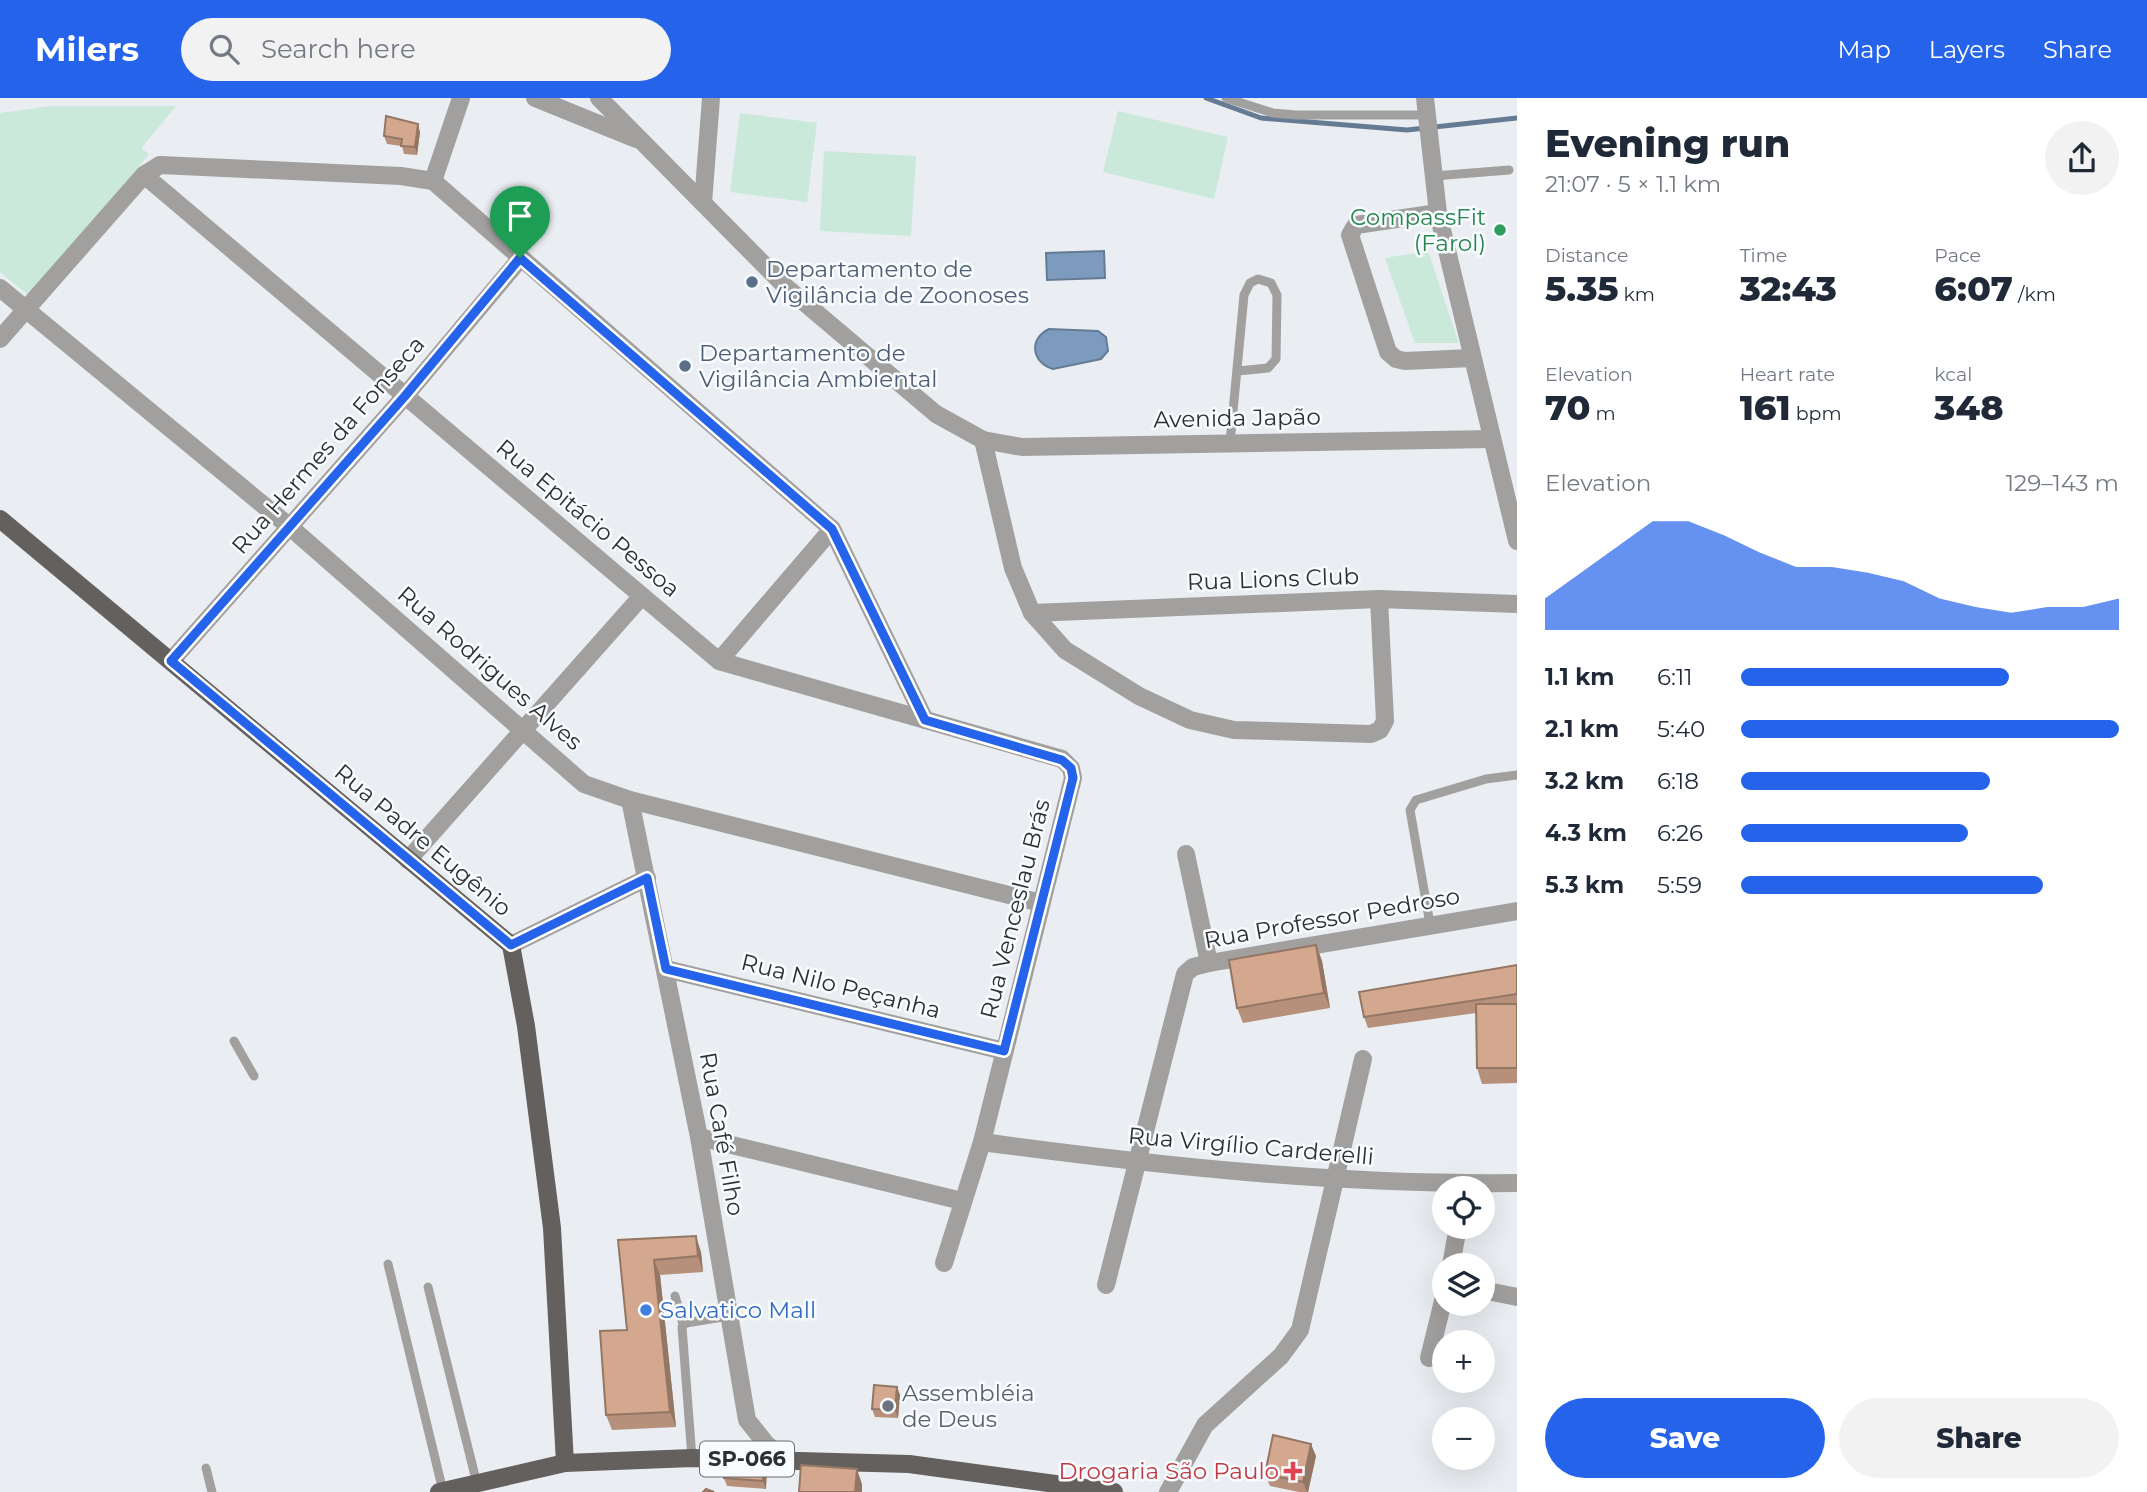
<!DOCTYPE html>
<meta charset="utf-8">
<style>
body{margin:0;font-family:Montserrat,sans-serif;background:#f2f2f3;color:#1f2937;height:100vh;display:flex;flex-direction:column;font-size:26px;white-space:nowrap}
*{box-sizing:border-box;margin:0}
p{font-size:23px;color:#747a83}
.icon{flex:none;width:38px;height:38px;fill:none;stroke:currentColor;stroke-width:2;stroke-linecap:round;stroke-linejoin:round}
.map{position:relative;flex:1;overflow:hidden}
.panel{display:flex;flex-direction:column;background:#fff;width:630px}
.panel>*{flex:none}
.fabs{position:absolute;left:1432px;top:1078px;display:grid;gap:14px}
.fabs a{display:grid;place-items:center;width:63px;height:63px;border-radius:50%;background:#fff;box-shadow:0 7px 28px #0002;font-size:35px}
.pin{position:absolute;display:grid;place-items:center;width:60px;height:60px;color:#fff;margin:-72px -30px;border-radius:50% 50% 50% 0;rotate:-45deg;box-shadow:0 0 7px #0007}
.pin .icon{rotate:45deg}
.round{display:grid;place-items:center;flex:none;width:74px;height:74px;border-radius:37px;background:#f2f2f3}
.summary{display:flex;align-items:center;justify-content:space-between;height:119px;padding:0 28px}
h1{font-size:38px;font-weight:800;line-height:52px}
.metrics{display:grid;grid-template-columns:repeat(3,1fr);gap:10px;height:119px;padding:7px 28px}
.metrics div{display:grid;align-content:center}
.metrics b{font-size:35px;font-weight:800}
.metrics small{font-size:19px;font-weight:400}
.metrics p{font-size:19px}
.chart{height:196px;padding:14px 28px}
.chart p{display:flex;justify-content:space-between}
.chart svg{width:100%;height:126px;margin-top:7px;fill:#2563eb;opacity:.7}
.cta{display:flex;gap:14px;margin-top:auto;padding:14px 28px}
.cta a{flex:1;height:80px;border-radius:42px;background:#2563eb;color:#fff;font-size:28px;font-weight:800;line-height:80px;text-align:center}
.cta a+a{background:#f2f2f3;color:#1f2937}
ul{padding:0 28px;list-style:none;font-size:23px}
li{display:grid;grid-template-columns:112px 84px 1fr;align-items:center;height:52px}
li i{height:18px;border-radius:9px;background:#2563eb}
header{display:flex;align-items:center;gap:42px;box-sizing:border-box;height:98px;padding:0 35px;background:#2563eb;color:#fff}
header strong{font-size:33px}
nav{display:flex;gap:38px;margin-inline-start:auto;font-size:24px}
.search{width:490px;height:63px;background:#f2f2f3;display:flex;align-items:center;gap:18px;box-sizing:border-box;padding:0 24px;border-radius:38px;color:#747a83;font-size:26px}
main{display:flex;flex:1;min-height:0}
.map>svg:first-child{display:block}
.green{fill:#cae9da}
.water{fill:#7d9bbf;stroke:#657b94;stroke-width:2}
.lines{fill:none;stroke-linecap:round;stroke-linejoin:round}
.stream{stroke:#657b94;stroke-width:5}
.service{stroke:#a2a09f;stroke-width:9}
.minor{stroke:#a2a09f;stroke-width:18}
.tertiary{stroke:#a2a09f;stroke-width:18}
.primary{stroke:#64605e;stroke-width:18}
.wall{fill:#b6907b}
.shaded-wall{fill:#947664}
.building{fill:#d4a88f;stroke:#947664;stroke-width:2}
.route-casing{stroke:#fff;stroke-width:14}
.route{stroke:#2563eb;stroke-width:9}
.leisure-dot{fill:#2e9e5b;stroke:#f8fcff;stroke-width:2.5}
.service-dot{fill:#5c6f8a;stroke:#f8fcff;stroke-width:2.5}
.shop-dot{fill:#3f7fe0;stroke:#f8fcff;stroke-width:2.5}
.worship-dot{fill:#6b7280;stroke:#f8fcff;stroke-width:2.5}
.health-dot{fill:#e0444e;stroke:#f8fcff;stroke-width:2.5}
.labels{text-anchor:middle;stroke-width:5;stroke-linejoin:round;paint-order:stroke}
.shield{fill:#f8fcff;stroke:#6b6c6e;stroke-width:2}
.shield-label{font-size:21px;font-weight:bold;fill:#2e2f30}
.leisure-label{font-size:23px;fill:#27864d;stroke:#f8fcff;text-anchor:end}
.service-label{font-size:23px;fill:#4e5e75;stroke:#f8fcff;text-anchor:start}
.street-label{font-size:23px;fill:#2e2f30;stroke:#f8fcff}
.shop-label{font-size:23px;fill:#366cbe;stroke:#f8fcff;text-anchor:start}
.worship-label{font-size:23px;fill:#5b616d;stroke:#f8fcff;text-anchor:start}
.health-label{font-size:23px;fill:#be3a42;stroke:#f8fcff;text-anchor:end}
</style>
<header>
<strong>Milers</strong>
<div class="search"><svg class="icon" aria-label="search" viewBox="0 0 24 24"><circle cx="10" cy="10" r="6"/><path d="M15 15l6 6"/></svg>Search here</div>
<nav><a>Map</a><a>Layers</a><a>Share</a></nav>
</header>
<main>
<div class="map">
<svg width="1517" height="1394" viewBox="0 0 1517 1394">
<rect width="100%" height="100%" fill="#eaeef2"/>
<g class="green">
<polygon points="51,8 176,8 141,50 149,56 32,200 0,174 0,15"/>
<polygon points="1118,13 1228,39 1214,101 1103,74"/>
<polygon points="740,15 817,25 807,104 730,94"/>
<polygon points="824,53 916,58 911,138 820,133"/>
<polygon points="1428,153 1459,245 1415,245 1385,160"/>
</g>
<g class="water">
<polygon points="1104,153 1105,180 1047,182 1046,155"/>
<path d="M1049,231L1098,233L1106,239L1108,253L1101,261L1053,271C1032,265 1028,241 1049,231Z"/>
</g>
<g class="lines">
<polyline class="stream" points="1206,0 1261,20 1407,32 1517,20"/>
<g class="service">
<polyline points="1226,0 1273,15 1296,17 1427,17"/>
<polyline points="1434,78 1509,72"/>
<polyline points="1230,345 1244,197 1250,185 1258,181 1271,185 1277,197 1276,261 1268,270 1238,273"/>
<polyline points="1430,826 1410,712 1416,702 1486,681 1517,677"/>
<polyline points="234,943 254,978"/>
<polyline points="388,1166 443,1393"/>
<polyline points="428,1189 477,1386"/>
<polyline points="675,1198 683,1226"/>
<polyline points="692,1360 682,1229 686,1225 729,1218"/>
<polyline points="206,1370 212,1394"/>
</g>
<g class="minor">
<polyline points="535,0 636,41"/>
<polyline points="599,0 786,189 936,316 983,342 1022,349 1492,341"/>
<polyline points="144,77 719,563 1062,661 1071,670 1073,680 982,1044 944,1165"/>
<polyline points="433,83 832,431 925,622"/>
<polyline points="433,83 461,0"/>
<polyline points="703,105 711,0"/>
<polyline points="1438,115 1356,127 1350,137 1388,254 1396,261 1405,263 1472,260"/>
<polyline points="0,190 290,429 584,686 630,702 1041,805"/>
<polyline points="0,241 144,77 160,67 401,78 433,83"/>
<polyline points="983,342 1013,470 1032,515 1065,552 1139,598 1190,622 1234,632 1371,636 1380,632 1385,623 1379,501"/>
<polyline points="1032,515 1379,501 1517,506"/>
<polyline points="171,563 405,298 520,161"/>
<polyline points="719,563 832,431"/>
<polyline points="630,702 699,1039 747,1322 767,1347 789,1362"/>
<polyline points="1186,756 1209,865"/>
<polyline points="408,762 642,498"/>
<polyline points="511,847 647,780"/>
<polyline points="666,871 1004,953"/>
<polyline points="699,1039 962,1103"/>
<path d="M982,1044C1160,1068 1337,1087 1517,1085"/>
<polyline points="1451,1167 1458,1129"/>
<polyline points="1106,1187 1185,876 1193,869 1209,865 1517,813"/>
<polyline points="1482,1192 1517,1199"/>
<polyline points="1429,1260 1444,1199"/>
<polyline points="1168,1394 1205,1327 1281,1258 1300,1232 1363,961"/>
</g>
<polyline class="tertiary" points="1425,0 1438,115 1517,443"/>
<g class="primary">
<polyline points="0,421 511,847 526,928 552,1130 565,1365"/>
<polyline points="439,1394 565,1365 692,1360 909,1366 1114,1394"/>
</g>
</g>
<g class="wall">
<polygon points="420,34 417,57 404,56 402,48 387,46 384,38"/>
<polygon points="1316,847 1322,863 1330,910 1243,925 1237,910"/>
<polygon points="1517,867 1517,985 1482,986 1477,970 1476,915 1368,930 1364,919"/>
<polygon points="618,1142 701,1154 703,1174 660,1177 676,1329 612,1332 606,1317 627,1232"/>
<polygon points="900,1297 898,1320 875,1319 872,1311"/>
<polygon points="1316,1358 1308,1394 1299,1394 1270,1388 1265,1376"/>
<polygon points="764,1360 767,1368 766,1391 727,1388 724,1380"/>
</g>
<g class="shaded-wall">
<polygon points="418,26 420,34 417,57 415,49"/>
<polygon points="1316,847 1322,863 1330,910 1324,895"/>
<polygon points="696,1138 701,1154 703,1174 698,1158"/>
<polygon points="654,1162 660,1177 676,1329 670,1314"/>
<polygon points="897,1289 900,1297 898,1320 895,1312"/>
<polygon points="1311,1346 1316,1358 1308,1394 1307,1394 1303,1384"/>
<polygon points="764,1360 767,1368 766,1391 763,1383"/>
<polygon points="857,1371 862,1386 862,1394 855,1394"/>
</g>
<g class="building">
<polygon points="386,18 418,26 415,49 401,48 402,41 384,38"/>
<polygon points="1316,847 1324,895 1237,910 1229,862"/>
<polygon points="1517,867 1517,896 1364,919 1359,894"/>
<polygon points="1476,906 1517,906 1517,970 1477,970"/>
<polygon points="696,1138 698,1158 654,1162 670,1314 606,1317 600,1233 627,1232 618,1142"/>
<polygon points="874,1287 897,1289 895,1312 872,1311"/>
<polygon points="1273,1337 1311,1346 1303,1384 1265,1376"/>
<polygon points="764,1360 763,1383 724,1380 725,1361"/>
<polygon points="801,1367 857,1371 855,1394 799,1394"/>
<polygon points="706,1391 714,1394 703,1394"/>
</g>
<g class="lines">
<g class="route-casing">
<polygon id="route" points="520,160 832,431 925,622 1062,662 1071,670 1073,680 1004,953 666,871 647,780 511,847 171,563 405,298"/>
</g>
<use href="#route" class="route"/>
</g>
<circle class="leisure-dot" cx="1500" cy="132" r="7"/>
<g class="service-dot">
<circle cx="752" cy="184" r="7"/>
<circle cx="685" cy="268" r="7"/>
</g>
<circle class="shop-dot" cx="646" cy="1212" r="7"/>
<circle class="worship-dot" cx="888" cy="1308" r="7"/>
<path class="health-dot" d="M1289.5 1362.5h7v7h7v7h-7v7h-7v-7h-7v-7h7z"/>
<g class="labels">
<rect class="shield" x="700" y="1343.5" width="94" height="35" rx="5"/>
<g class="shield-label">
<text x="747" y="1368">SP-066</text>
</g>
<g class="leisure-label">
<text x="1486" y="127">CompassFit<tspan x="1486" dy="26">(Farol)</tspan></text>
</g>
<g class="service-label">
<text x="766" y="179">Departamento de<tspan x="766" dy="26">Vigilância de Zoonoses</tspan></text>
<text x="699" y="263">Departamento de<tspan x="699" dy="26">Vigilância Ambiental</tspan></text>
</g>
<g class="street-label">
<text transform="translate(1237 320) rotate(-1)" y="8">Avenida Japão</text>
<text transform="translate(328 347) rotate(-49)" y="8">Rua Hermes da Fonseca</text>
<text transform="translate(588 420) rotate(40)" y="8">Rua Epitácio Pessoa</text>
<text transform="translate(1273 481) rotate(-2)" y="8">Rua Lions Club</text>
<text transform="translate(490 570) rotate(41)" y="8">Rua Rodrigues Alves</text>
<text transform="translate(423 742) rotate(40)" y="8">Rua Padre Eugênio</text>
<text transform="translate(1015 811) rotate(-76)" y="8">Rua Venceslau Brás</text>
<text transform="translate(1332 820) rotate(-10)" y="8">Rua Professor Pedroso</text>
<text transform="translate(841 888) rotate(14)" y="8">Rua Nilo Peçanha</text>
<text transform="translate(722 1036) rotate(80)" y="8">Rua Café Filho</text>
<text transform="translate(1251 1048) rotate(5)" y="8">Rua Virgílio Carderelli</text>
</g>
<g class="shop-label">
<text x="660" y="1220">Salvatico Mall</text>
</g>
<g class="worship-label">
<text x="902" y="1303">Assembléia<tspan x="902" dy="26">de Deus</tspan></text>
</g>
<g class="health-label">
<text x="1279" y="1381">Drogaria São Paulo</text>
</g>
</g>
</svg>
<div class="fabs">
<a><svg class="icon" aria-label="locate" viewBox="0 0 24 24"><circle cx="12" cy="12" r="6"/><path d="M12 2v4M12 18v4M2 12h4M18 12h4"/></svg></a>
<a><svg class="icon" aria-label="layers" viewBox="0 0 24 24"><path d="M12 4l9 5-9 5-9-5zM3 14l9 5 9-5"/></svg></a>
<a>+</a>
<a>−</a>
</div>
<div class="pin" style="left:520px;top:160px;background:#1e9e55"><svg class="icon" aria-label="arrive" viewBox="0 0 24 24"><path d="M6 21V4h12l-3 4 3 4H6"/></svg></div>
</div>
<section class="panel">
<div class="summary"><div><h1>Evening run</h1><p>21:07 · 5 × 1.1 km</p></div><a class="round"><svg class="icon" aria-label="share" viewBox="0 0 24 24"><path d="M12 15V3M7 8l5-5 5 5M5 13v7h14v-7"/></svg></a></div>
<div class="metrics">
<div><p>Distance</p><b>5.35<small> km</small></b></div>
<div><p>Time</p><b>32:43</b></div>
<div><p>Pace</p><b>6:07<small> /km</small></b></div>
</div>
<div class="metrics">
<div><p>Elevation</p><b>70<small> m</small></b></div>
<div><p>Heart rate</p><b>161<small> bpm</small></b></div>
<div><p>kcal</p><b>348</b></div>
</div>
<div class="chart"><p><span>Elevation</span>129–143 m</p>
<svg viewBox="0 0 160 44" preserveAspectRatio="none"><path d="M0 44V33L10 24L20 15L30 6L40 6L50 11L60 17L70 22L80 22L90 24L100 27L110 33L120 36L130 38L140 36L150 36L160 33V44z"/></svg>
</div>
<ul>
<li><b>1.1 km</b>6:11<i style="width:71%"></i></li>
<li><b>2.1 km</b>5:40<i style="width:100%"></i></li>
<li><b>3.2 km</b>6:18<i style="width:66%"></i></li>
<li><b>4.3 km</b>6:26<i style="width:60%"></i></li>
<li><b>5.3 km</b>5:59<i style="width:80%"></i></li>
</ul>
<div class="cta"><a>Save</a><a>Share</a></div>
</section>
</main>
